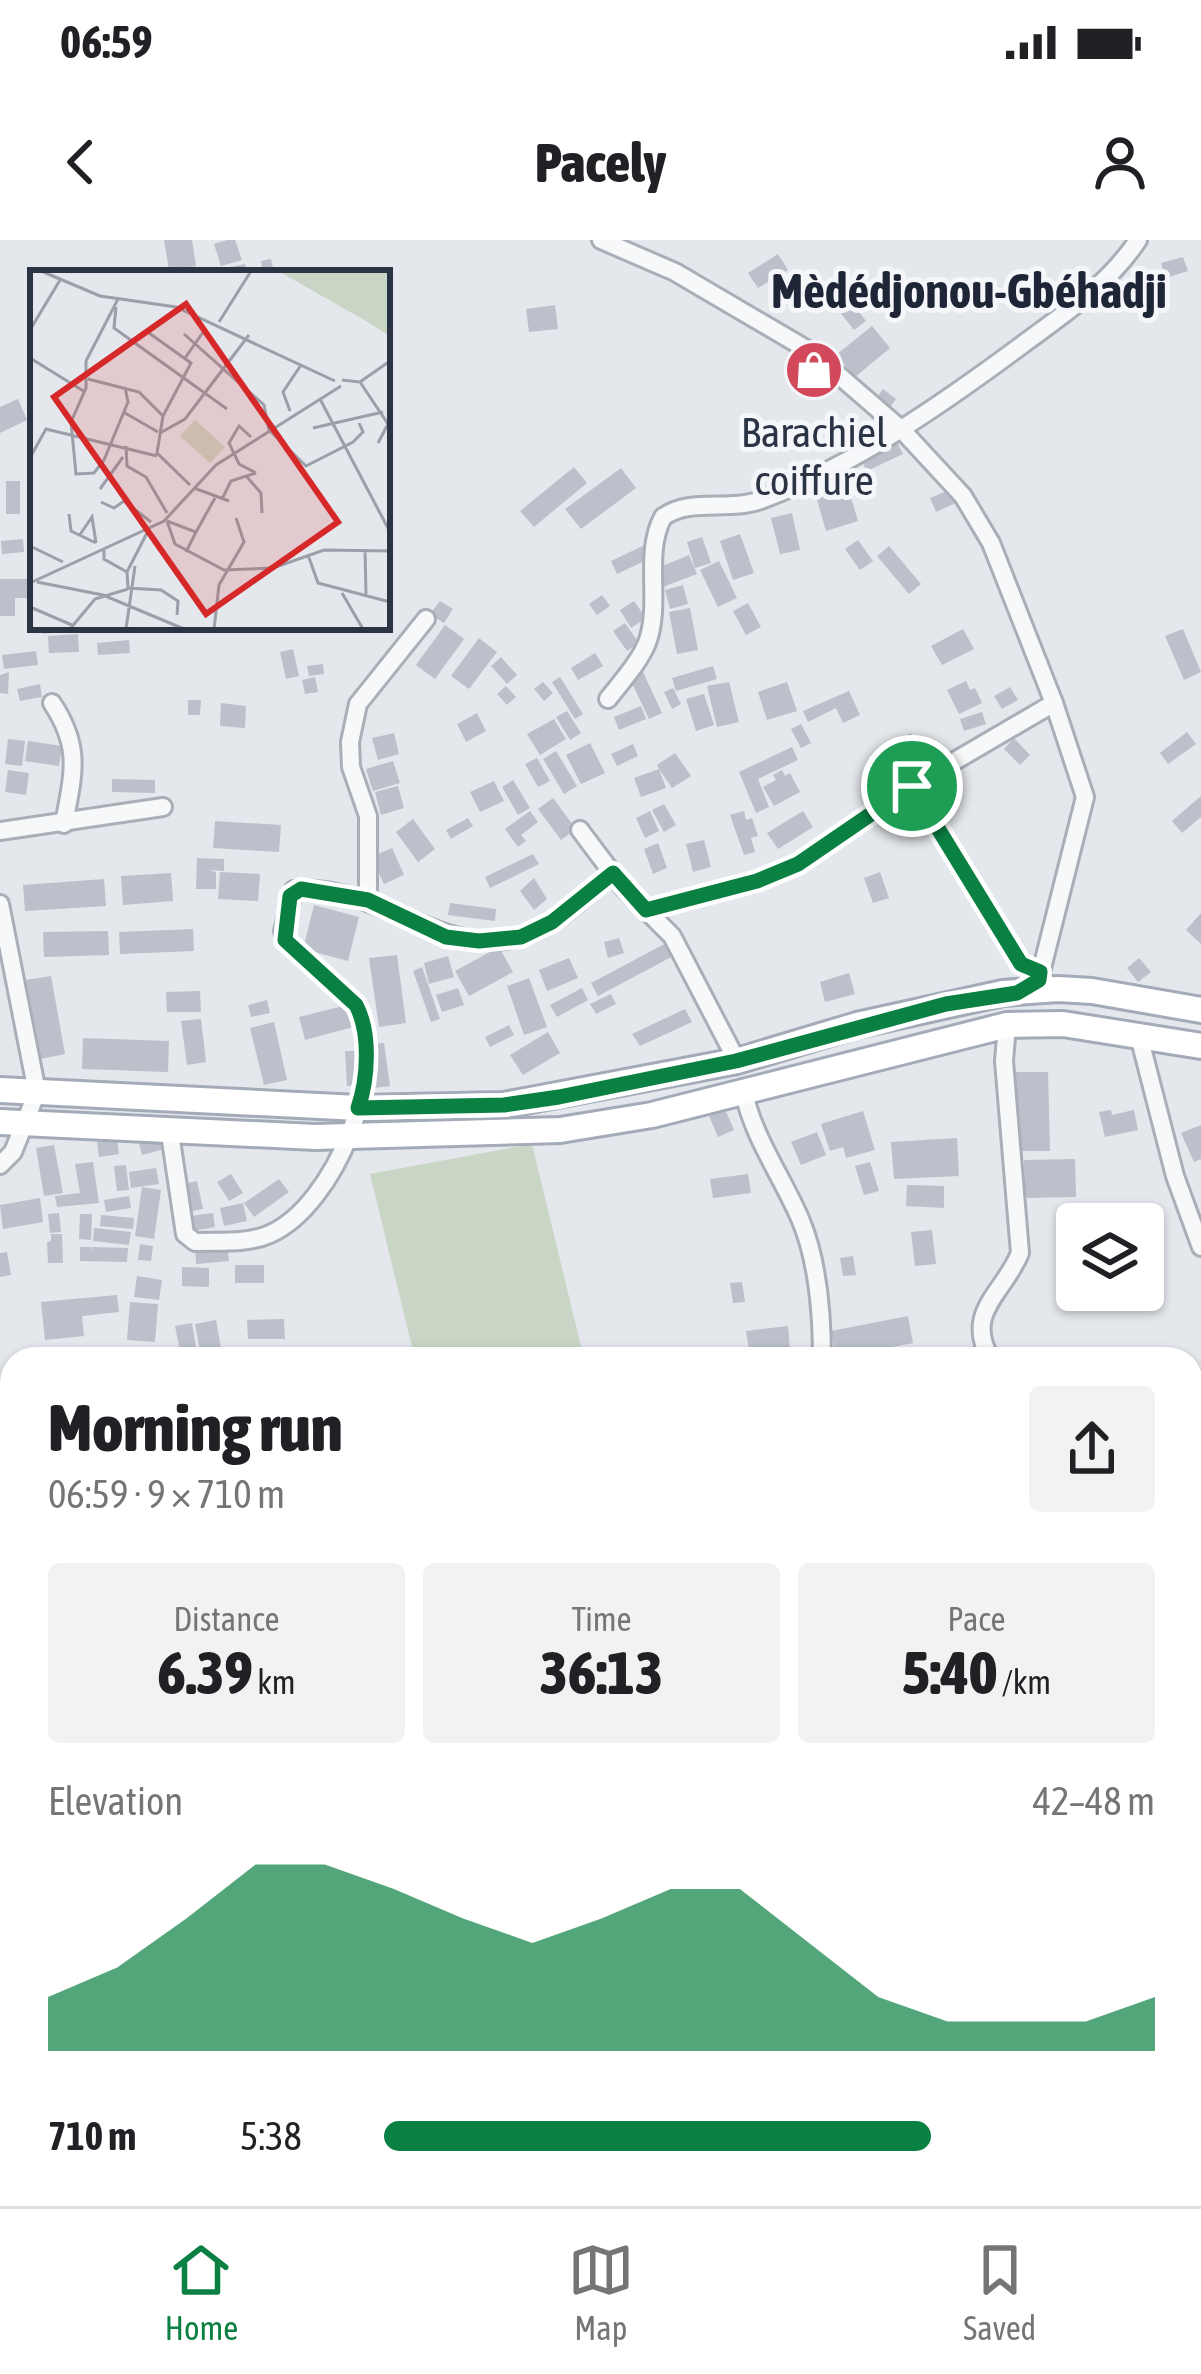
<!DOCTYPE html>
<meta charset="utf-8">
<style>
body{margin:0;font-family:"Asap Condensed",sans-serif;background:#f2f2f2;color:#202124;height:100vh;display:flex;flex-direction:column;font-size:45px;white-space:nowrap}
*{box-sizing:border-box;margin:0}
p{font-size:39px;color:#757577}
.icon{flex:none;width:66px;height:66px;fill:none;stroke:currentColor;stroke-width:2;stroke-linecap:round;stroke-linejoin:round}
.map{position:relative;flex:1;overflow:hidden}
.side{position:absolute;left:0px;top:1107px;width:1203px;height:861px;display:flex;flex-direction:column;background:#fff;border-radius:36px 36px 0 0;box-shadow:0 3px 9px #0004}
.side>*{flex:none}
.tools{position:absolute;left:1056px;top:963px;display:grid;gap:24px}
.tools a{display:grid;place-items:center;width:108px;height:108px;border-radius:12px;background:#fff;box-shadow:0 3px 9px #0004;font-size:60px}
.pin{position:absolute;display:grid;place-items:center;width:102px;height:102px;color:#fff;margin:-51px;border:6px solid #fff;border-radius:50%;box-shadow:0 3px 12px #0007}
.round{display:grid;place-items:center;flex:none;width:126px;height:126px;border-radius:12px;background:#f2f2f2}
.headline{display:flex;align-items:center;justify-content:space-between;height:204px;padding:0 48px}
h1{font-size:66px;font-weight:800;line-height:90px}
.stats{display:grid;grid-template-columns:repeat(3,1fr);gap:18px;height:204px;padding:12px 48px}
.stats div{display:grid;align-content:center;border-radius:12px;background:#f2f2f2;text-align:center}
.stats b{font-size:60px;font-weight:800}
.stats small{font-size:33px;font-weight:400}
.stats p{font-size:33px}
.chart{height:336px;padding:24px 48px}
.chart p{display:flex;justify-content:space-between}
.chart svg{width:100%;height:216px;margin-top:12px;fill:#0b8043;opacity:.7}
ul{padding:0 48px;list-style:none;font-size:39px}
li{display:grid;grid-template-columns:192px 144px 1fr;align-items:center;height:90px}
li i{height:30px;border-radius:15px;background:#0b8043}
.status{display:flex;justify-content:space-between;align-items:center;height:84px;padding:0 60px;background:#fff;direction:ltr}
.status svg{height:33px;fill:currentColor}
header{display:flex;justify-content:space-between;align-items:center;height:156px;padding:0 48px;background:#fff;font-size:54px;font-weight:800}
.tab-bar{display:flex;justify-content:space-around;align-items:center;height:168px;border-top:3px solid #e0e0e0;background:#fff;font-size:33px;color:#757577}
.tab-bar a{display:grid;justify-items:center;gap:6px}
.tab-bar .on{color:#0b8043}
.map>svg:first-child{display:block}
.green{fill:#c9d6c5}
.building{fill:#bbc0ca}
.lines{fill:none;stroke-linecap:round;stroke-linejoin:round}
.street-casing{stroke:#a9aeb7;stroke-width:22}
.primary-casing{stroke:#a3abb8;stroke-width:30}
.street{stroke:#f7f8fa;stroke-width:16}
.primary{stroke:#fff;stroke-width:24}
.route-casing{stroke:#fff;stroke-width:24}
.route{stroke:#0b8043;stroke-width:15}
.labels{text-anchor:middle;stroke-width:10;stroke-linejoin:round;paint-order:stroke}
.poi-label{font-size:42px;fill:#2b3445;stroke:#f4f6f9}
.quarter-label{font-size:48px;font-weight:bold;fill:#1d2536;stroke:#f4f6f9}
.inset-road{fill:none;stroke:#9a9fa9;stroke-width:3}
.view{fill:#d62828;fill-opacity:0.15;stroke:#d62828;stroke-width:6}
.inset-edge{fill:none;stroke:#2b3445;stroke-width:6}
</style>
<div class="status"><b>06:59</b><svg viewBox="0 0 49 12"><path d="M0 12V9h3v3zM5 12V6h3v6zM10 12V3h3v9zM15 12V0h3v12zM26 1h20v11H26zM47 4h2v5h-2z"/></svg></div>
<header><svg class="icon" aria-label="back" viewBox="0 0 24 24"><path d="M15 5l-7 7 7 7"/></svg>Pacely<svg class="icon" aria-label="person" viewBox="0 0 24 24"><circle cx="12" cy="8" r="4"/><path d="M4 21q1-7 8-7t8 7"/></svg></header>
<div class="map">
<svg width="1201" height="1966" viewBox="0 0 1201 1966">
<rect width="100%" height="100%" fill="#e4e7ec"/>
<polygon class="green" points="532,904 584,1119 415,1119 370,934"/>
<g class="building">
<polygon points="164,0 192,0 196,26 169,30"/>
<polygon points="227,0 235,0 242,20 221,26 214,4"/>
<polygon points="778,14 788,30 758,48 748,33"/>
<polygon points="1183,17 1188,31 1166,38 1161,23"/>
<polygon points="271,19 274,33 263,33 261,21"/>
<polygon points="245,24 247,33 226,33 225,28"/>
<polygon points="840,47 866,81 854,90 828,57"/>
<polygon points="555,65 558,89 529,92 526,69"/>
<polygon points="872,86 890,108 855,137 836,115"/>
<polygon points="883,149 896,159 888,170 875,160"/>
<polygon points="18,159 27,180 0,193 0,167"/>
<polygon points="897,202 903,214 867,231 861,220"/>
<polygon points="574,227 587,243 534,287 520,271"/>
<polygon points="621,228 636,248 581,289 565,269"/>
<rect x="6" y="241" width="14" height="33"/>
<polygon points="848,247 858,281 826,291 816,256"/>
<polygon points="952,249 958,262 936,272 930,258"/>
<polygon points="792,273 800,310 780,314 771,278"/>
<polygon points="740,294 754,333 733,340 720,301"/>
<polygon points="702,297 711,323 695,328 687,302"/>
<polygon points="23,299 24,312 2,314 1,301"/>
<polygon points="858,300 873,321 860,330 845,309"/>
<polygon points="647,304 653,317 617,334 611,321"/>
<polygon points="889,306 921,344 909,354 877,316"/>
<polygon points="689,315 697,334 663,347 655,329"/>
<polygon points="719,321 737,358 718,367 700,330"/>
<polygon points="0,339 33,339 33,358 15,358 15,376 0,376"/>
<polygon points="683,345 688,364 670,369 665,350"/>
<polygon points="602,355 610,366 597,375 589,364"/>
<polygon points="440,361 453,369 444,383 430,374"/>
<polygon points="634,361 646,378 631,388 620,370"/>
<polygon points="748,363 761,387 746,395 733,371"/>
<polygon points="690,368 698,410 677,414 669,372"/>
<polygon points="625,383 639,403 627,411 613,391"/>
<polygon points="445,385 464,399 435,439 416,425"/>
<polygon points="42,387 66,387 67,391 43,394"/>
<polygon points="963,389 974,409 942,425 931,406"/>
<polygon points="1183,389 1201,432 1184,440 1165,396"/>
<polygon points="78,394 79,412 49,413 48,396"/>
<polygon points="479,398 497,412 469,449 451,436"/>
<polygon points="129,400 130,413 98,415 97,403"/>
<polygon points="293,409 299,436 286,439 280,412"/>
<polygon points="36,411 38,425 4,429 2,415"/>
<polygon points="595,413 603,426 578,440 571,428"/>
<polygon points="501,417 517,435 507,444 491,426"/>
<polygon points="323,424 324,434 309,436 307,426"/>
<polygon points="713,426 717,439 676,451 672,438"/>
<polygon points="9,432 8,454 0,453 0,435"/>
<polygon points="643,432 662,473 649,479 630,439"/>
<polygon points="315,437 318,452 305,454 302,440"/>
<polygon points="560,437 583,474 575,479 552,442"/>
<polygon points="966,441 970,450 975,448 982,463 959,474 947,450"/>
<polygon points="543,442 553,453 544,461 534,449"/>
<polygon points="729,442 739,482 717,487 707,446"/>
<polygon points="787,442 797,471 767,480 758,452"/>
<polygon points="40,444 42,457 20,461 17,449"/>
<polygon points="506,446 516,457 507,465 497,454"/>
<polygon points="1010,447 1018,460 1002,469 994,456"/>
<polygon points="673,448 681,464 672,469 664,452"/>
<polygon points="849,451 860,475 843,483 836,468 808,482 803,471"/>
<polygon points="704,454 714,485 696,491 686,459"/>
<polygon points="188,460 201,460 200,475 188,475"/>
<polygon points="221,463 246,466 245,488 220,486"/>
<polygon points="641,466 646,479 619,490 614,477"/>
<polygon points="567,471 581,493 570,500 556,477"/>
<polygon points="982,472 986,484 964,491 960,479"/>
<polygon points="477,473 486,491 466,502 457,484"/>
<polygon points="554,479 566,499 540,515 527,494"/>
<polygon points="801,484 811,503 801,508 791,489"/>
<polygon points="1187,492 1196,504 1168,524 1160,513"/>
<polygon points="394,493 399,514 378,520 372,498"/>
<polygon points="911,493 920,517 909,523 896,502"/>
<polygon points="1014,498 1030,515 1020,525 1004,509"/>
<polygon points="8,499 25,501 22,526 5,524"/>
<polygon points="28,501 62,506 59,526 25,521"/>
<polygon points="590,503 605,533 581,544 566,515"/>
<polygon points="633,504 638,516 617,526 611,514"/>
<polygon points="792,507 798,520 758,539 769,567 756,573 739,532"/>
<polygon points="556,511 577,546 564,554 543,519"/>
<polygon points="675,513 691,536 672,548 659,529 666,548 641,557 634,538 659,529 657,525"/>
<polygon points="537,518 550,541 538,547 525,524"/>
<polygon points="393,521 400,543 373,551 366,529"/>
<polygon points="8,530 29,533 26,555 5,552"/>
<polygon points="782,530 785,536 790,533 800,552 774,566 763,547 776,540 773,535"/>
<polygon points="112,539 155,540 155,553 112,552"/>
<polygon points="513,540 530,568 518,575 502,547"/>
<polygon points="494,541 504,561 480,572 470,552"/>
<polygon points="398,546 404,568 381,575 375,552"/>
<polygon points="1201,556 1201,577 1182,593 1172,581"/>
<polygon points="553,558 576,589 561,600 538,569"/>
<polygon points="664,564 676,585 664,592 652,570"/>
<polygon points="530,571 538,582 521,595 526,601 518,607 505,589"/>
<polygon points="650,571 659,591 645,598 636,578"/>
<polygon points="744,571 746,580 752,578 758,596 751,598 755,612 744,615 730,575"/>
<polygon points="803,571 813,587 778,609 767,593"/>
<polygon points="468,578 473,586 451,599 446,590"/>
<polygon points="413,579 435,609 418,622 396,592"/>
<polygon points="215,581 281,585 279,612 213,608"/>
<polygon points="704,600 711,627 693,632 686,604"/>
<polygon points="658,603 667,628 653,634 644,609"/>
<polygon points="392,608 404,635 384,644 371,617"/>
<polygon points="533,614 539,624 490,648 485,637"/>
<polygon points="197,618 224,619 224,631 209,630 216,632 216,649 196,649"/>
<polygon points="220,632 260,634 258,661 218,659"/>
<polygon points="880,632 889,658 873,663 864,638"/>
<polygon points="171,633 173,661 123,665 121,636"/>
<polygon points="534,638 547,659 534,670 520,651"/>
<polygon points="104,639 106,666 25,671 23,645"/>
<polygon points="450,663 496,669 495,681 448,675"/>
<polygon points="314,665 359,677 348,721 303,709"/>
<polygon points="1201,673 1201,704 1186,690"/>
<polygon points="193,689 194,711 120,714 119,692"/>
<polygon points="108,691 109,715 44,717 43,692"/>
<polygon points="619,698 624,713 608,718 604,702"/>
<polygon points="670,701 677,714 598,756 591,743"/>
<polygon points="499,707 513,732 469,756 455,731"/>
<polygon points="397,715 406,783 379,787 369,718"/>
<polygon points="448,716 454,737 429,744 424,723"/>
<polygon points="569,718 578,738 547,751 539,730"/>
<polygon points="1139,718 1151,732 1138,742 1127,728"/>
<polygon points="422,727 440,779 431,782 413,731"/>
<polygon points="849,733 855,754 825,762 820,742"/>
<polygon points="51,736 65,814 41,819 26,740"/>
<polygon points="529,738 547,787 524,795 507,746"/>
<polygon points="458,748 464,765 442,772 436,755"/>
<polygon points="582,748 588,760 557,777 550,765"/>
<polygon points="200,751 201,772 167,772 166,752"/>
<polygon points="611,754 616,764 596,774 590,764"/>
<polygon points="267,760 270,773 251,777 248,765"/>
<polygon points="347,765 353,787 305,800 299,777"/>
<polygon points="685,769 692,782 640,806 632,794"/>
<polygon points="201,779 206,822 187,825 181,781"/>
<polygon points="274,782 287,840 264,845 250,788"/>
<polygon points="509,785 514,795 490,807 485,797"/>
<polygon points="548,792 560,813 523,835 510,815"/>
<polygon points="83,798 169,801 168,832 82,829"/>
<polygon points="384,803 390,846 374,848 368,804"/>
<polygon points="345,811 359,811 361,845 347,846"/>
<polygon points="1014,832 1048,832 1050,911 1016,911"/>
<polygon points="725,869 734,890 718,897 709,876"/>
<polygon points="1111,870 1112,875 1134,870 1138,890 1105,897 1099,872"/>
<polygon points="863,871 875,910 846,918 843,907 830,911 821,884"/>
<polygon points="1201,885 1201,919 1194,922 1181,893"/>
<polygon points="163,892 168,908 142,915 138,900"/>
<polygon points="817,892 826,915 801,925 791,902"/>
<polygon points="957,898 959,936 894,939 891,902"/>
<polygon points="117,899 119,914 99,917 97,902"/>
<polygon points="54,905 63,953 44,956 36,908"/>
<polygon points="1075,919 1076,957 1025,958 1024,920"/>
<polygon points="93,922 99,963 57,967 55,956 80,953 75,924"/>
<polygon points="870,922 879,951 864,955 855,926"/>
<polygon points="126,925 129,950 117,951 114,926"/>
<polygon points="156,928 159,944 131,948 129,932"/>
<polygon points="231,934 243,953 229,961 217,942"/>
<polygon points="748,934 751,953 713,958 710,939"/>
<polygon points="279,939 289,952 254,977 244,963"/>
<polygon points="197,941 203,969 189,972 183,944"/>
<polygon points="907,945 944,946 944,968 906,966"/>
<polygon points="142,947 161,950 154,999 135,996"/>
<polygon points="129,956 131,968 106,972 104,960"/>
<polygon points="40,958 43,982 3,989 0,965"/>
<polygon points="243,963 247,981 224,986 220,968"/>
<polygon points="59,973 61,992 50,993 48,974"/>
<polygon points="213,973 215,987 192,991 190,976"/>
<polygon points="80,974 92,974 91,1000 79,999"/>
<polygon points="101,975 134,978 133,989 100,986"/>
<polygon points="94,988 131,992 129,1005 93,1001"/>
<polygon points="932,990 936,1024 915,1026 911,992"/>
<polygon points="51,994 62,994 63,1023 48,1023 47,1002 51,1001"/>
<polygon points="140,1004 153,1006 151,1021 138,1020"/>
<polygon points="227,1004 229,1021 196,1024 195,1006"/>
<polygon points="80,1007 91,1007 92,1012 92,1007 128,1008 127,1022 80,1021"/>
<polygon points="7,1012 11,1035 0,1037 0,1013"/>
<polygon points="853,1016 856,1035 843,1036 840,1018"/>
<rect x="235" y="1025" width="29" height="18"/>
<polygon points="182,1027 209,1028 209,1047 182,1046"/>
<polygon points="137,1036 162,1040 159,1060 134,1057"/>
<polygon points="742,1042 745,1062 733,1063 730,1043"/>
<polygon points="117,1055 119,1072 82,1076 84,1096 45,1100 41,1062"/>
<polygon points="130,1062 158,1064 155,1102 127,1100"/>
<polygon points="908,1076 913,1103 836,1118 831,1091"/>
<polygon points="284,1079 285,1099 248,1099 247,1080"/>
<polygon points="216,1080 221,1108 200,1111 195,1084"/>
<polygon points="192,1083 197,1114 181,1116 175,1086"/>
<polygon points="788,1086 790,1110 750,1115 746,1091"/>
<polygon points="120,1110 140,1112 139,1119 119,1119"/>
<polygon points="1191,1444 1201,1459 1201,1477 1191,1484"/>
<polygon points="12,1452 12,1488 1,1491 0,1455"/>
<polygon points="1201,1534 1201,1564 1197,1566 1191,1555 1191,1540"/>
<polygon points="12,1560 12,1590 5,1594 0,1585 0,1566"/>
<polygon points="0,1596 12,1624 12,1631 0,1636"/>
<polygon points="8,1661 12,1671 12,1695 0,1701 0,1665"/>
<polygon points="0,1766 12,1791 0,1796"/>
<polygon points="1194,1852 1201,1880 1191,1884 1191,1854"/>
<polygon points="143,1956 160,1956 164,1966 118,1966"/>
<polygon points="245,1956 260,1956 263,1966 248,1966"/>
<polygon points="313,1956 336,1956 339,1966 299,1966 298,1961"/>
<polygon points="440,1956 457,1956 461,1966 445,1966"/>
<polygon points="593,1956 614,1956 616,1961 597,1966"/>
</g>
<g class="lines">
<g class="street-casing">
<g id="street">
<polyline points="601,0 675,32 813,113 902,190 963,256 991,303 1054,463 1085,557 1039,740 1058,748"/>
<path d="M608,459C622,441 638,424 647,403C662,363 643,314 663,277C690,257 729,272 761,260C857,224 941,165 1022,105C1065,73 1108,45 1138,0"/>
<path d="M52,463C82,508 73,534 64,584"/>
<polyline points="580,590 622,646 672,696 737,821"/>
<polyline points="0,591 163,567"/>
<polyline points="368,660 368,576 351,527 350,502 358,464 426,379"/>
<polyline points="0,664 37,852 13,912 0,925"/>
<polyline points="646,670 756,641 798,624 912,546"/>
<polyline points="1040,732 1021,724 912,546 1054,463"/>
<polyline points="1139,796 1175,936 1201,1007"/>
<path d="M744,853C754,899 783,938 801,981C818,1022 822,1074 822,1119"/>
<path d="M169,887L185,994L195,1002C218,1001 248,1004 270,994C335,965 390,830 356,765L285,700L283,691L294,650C388,641 461,743 554,681C575,667 593,649 613,633"/>
<path d="M991,1119C963,1073 1004,1053 1020,1013L1004,821L1007,785"/>
<polyline points="0,1276 12,1363"/>
<polyline points="1191,1284 1201,1281"/>
<polyline points="1191,1363 1201,1359"/>
<polyline points="0,1423 12,1419"/>
<polyline points="1191,1620 1201,1630"/>
<polyline points="0,1732 12,1726"/>
<polyline points="1191,1750 1201,1741"/>
<polyline points="475,1956 479,1966"/>
<polyline points="1049,1956 1055,1966"/>
<polyline points="915,1966 917,1956"/>
</g>
</g>
<g class="primary-casing">
<g id="primary">
<polyline points="0,850 358,868 504,865 737,821 857,785 1003,753 1058,749 1092,751 1201,770"/>
<polyline points="0,882 315,897 560,890 652,875 1007,785 1063,784 1201,806"/>
<polyline points="0,1879 12,1897"/>
<polyline points="0,1936 18,1966"/>
<polyline points="50,1956 56,1966"/>
</g>
</g>
<use href="#street" class="street"/>
<use href="#primary" class="primary"/>
</g>
<g class="lines">
<g class="route-casing">
<path id="route" d="M912,546L1021,724L1040,732L1039,740L1017,753L946,764L736,821L559,857L504,865L358,868C368,839 371,793 356,765L285,700L290,656L301,649L368,660L446,697L479,701L521,697L552,682L613,633L646,670L757,641L798,624Z"/>
</g>
<use href="#route" class="route"/>
</g>
<defs>
<g id="shop-disc" transform="scale(3)"><circle r="9.5" fill="#d1495b" stroke="#f4f6f9"/><path d="M-5-2.5h2.3a2.7 3.5 0 0 1 5.4 0H5L5.5 6h-11ZM-1.5-2.5h3a1.5 2.3 0 0 0-3 0Z" fill="#fff"/></g>
</defs>
<g fill-rule="evenodd">
<use href="#shop-disc" x="814" y="130"/>
</g>
<g class="labels">
<g class="poi-label">
<text x="814" y="207">Barachiel<tspan x="814" dy="48">coiffure</tspan></text>
</g>
<g class="quarter-label">
<text x="969" y="68">Mèdédjonou-Gbéhadji</text>
</g>
</g>
<g transform="translate(30 30)">
<rect width="360" height="360" fill="#e4e7ec"/>
<path d="M248,1H360V66L336,51ZM165,150L195,177L180,193L150,166Z" fill="#c9d6c5"/>
<path class="inset-road" d="M11,1L70,26L146,37L305,111M88,29L56,91V118L41,152L46,204L64,203L74,190L98,132L95,117M86,37L84,58L197,139M189,52L221,1M0,60L30,10M119,63L161,93L133,146L127,183L160,215M154,64L234,135L239,160L276,196L323,172L333,162L329,153M0,88L55,122M155,88L176,58M58,109L109,122L133,146M312,110L330,112L360,91M330,112L358,154L348,173M290,129L360,262M260,141L253,122L271,95M95,143L128,162M283,158L353,142M130,163L155,149L219,65M221,167L209,156L199,173L209,194L226,203M96,176L97,196L116,207L137,243M217,207L231,223L232,243M0,215L1,186L16,159L127,186M164,218L199,231M70,219L93,187M192,229L201,211L226,203M71,232L84,238L94,231L121,252M39,244L41,261L66,273M137,251L145,274L194,300L243,298L294,280L360,281M137,251L166,262L156,282M166,262L185,228M49,266L62,247L66,273M0,276L33,292M74,279V289L97,302L119,259M335,280L336,324M278,285L288,313L360,332M97,302L98,318L131,320L148,331L147,345M7,312L73,325L154,359M0,313L134,251L186,195L311,116M312,323L333,359M0,337L42,355M40,359L65,329L98,319M96,359L105,296M184,359L189,315L214,272L206,248"/>
<path class="view" d="M156,34L308,252L176,344L24,127Z"/>
<rect width="360" height="360" class="inset-edge"/>
</g>
</svg>
<div class="tools">
<a><svg class="icon" aria-label="layers" viewBox="0 0 24 24"><path d="M12 4l9 5-9 5-9-5zM3 14l9 5 9-5"/></svg></a>
</div>
<div class="pin" style="left:912px;top:546px;background:#1e9e55"><svg class="icon" aria-label="arrive" viewBox="0 0 24 24"><path d="M6 21V4h12l-3 4 3 4H6"/></svg></div>
<section class="side">
<div class="headline"><div><h1>Morning run</h1><p>06:59 · 9 × 710 m</p></div><a class="round"><svg class="icon" aria-label="share" viewBox="0 0 24 24"><path d="M12 15V3M7 8l5-5 5 5M5 13v7h14v-7"/></svg></a></div>
<div class="stats">
<div><p>Distance</p><b>6.39<small> km</small></b></div>
<div><p>Time</p><b>36:13</b></div>
<div><p>Pace</p><b>5:40<small> /km</small></b></div>
</div>
<div class="chart"><p><span>Elevation</span>42–48 m</p>
<svg viewBox="0 0 160 44" preserveAspectRatio="none"><path d="M0 44V33L10 27L20 17L30 6L40 6L50 11L60 17L70 22L80 17L90 11L100 11L110 22L120 33L130 38L140 38L150 38L160 33V44z"/></svg>
</div>
<ul>
<li><b>710 m</b>5:38<i style="width:71%"></i></li>
</ul>
</section>
</div>
<nav class="tab-bar">
<a class="on"><svg class="icon" aria-label="home" viewBox="0 0 24 24"><path d="M3 11l9-7 9 7M6 9v11h12V9"/></svg>Home</a>
<a><svg class="icon" aria-label="map" viewBox="0 0 24 24"><path d="M3 6l6-2 6 2 6-2v14l-6 2-6-2-6 2zM9 4v14M15 6v14"/></svg>Map</a>
<a><svg class="icon" aria-label="saved" viewBox="0 0 24 24"><path d="M7 4h10v16l-5-4-5 4z"/></svg>Saved</a>
</nav>
